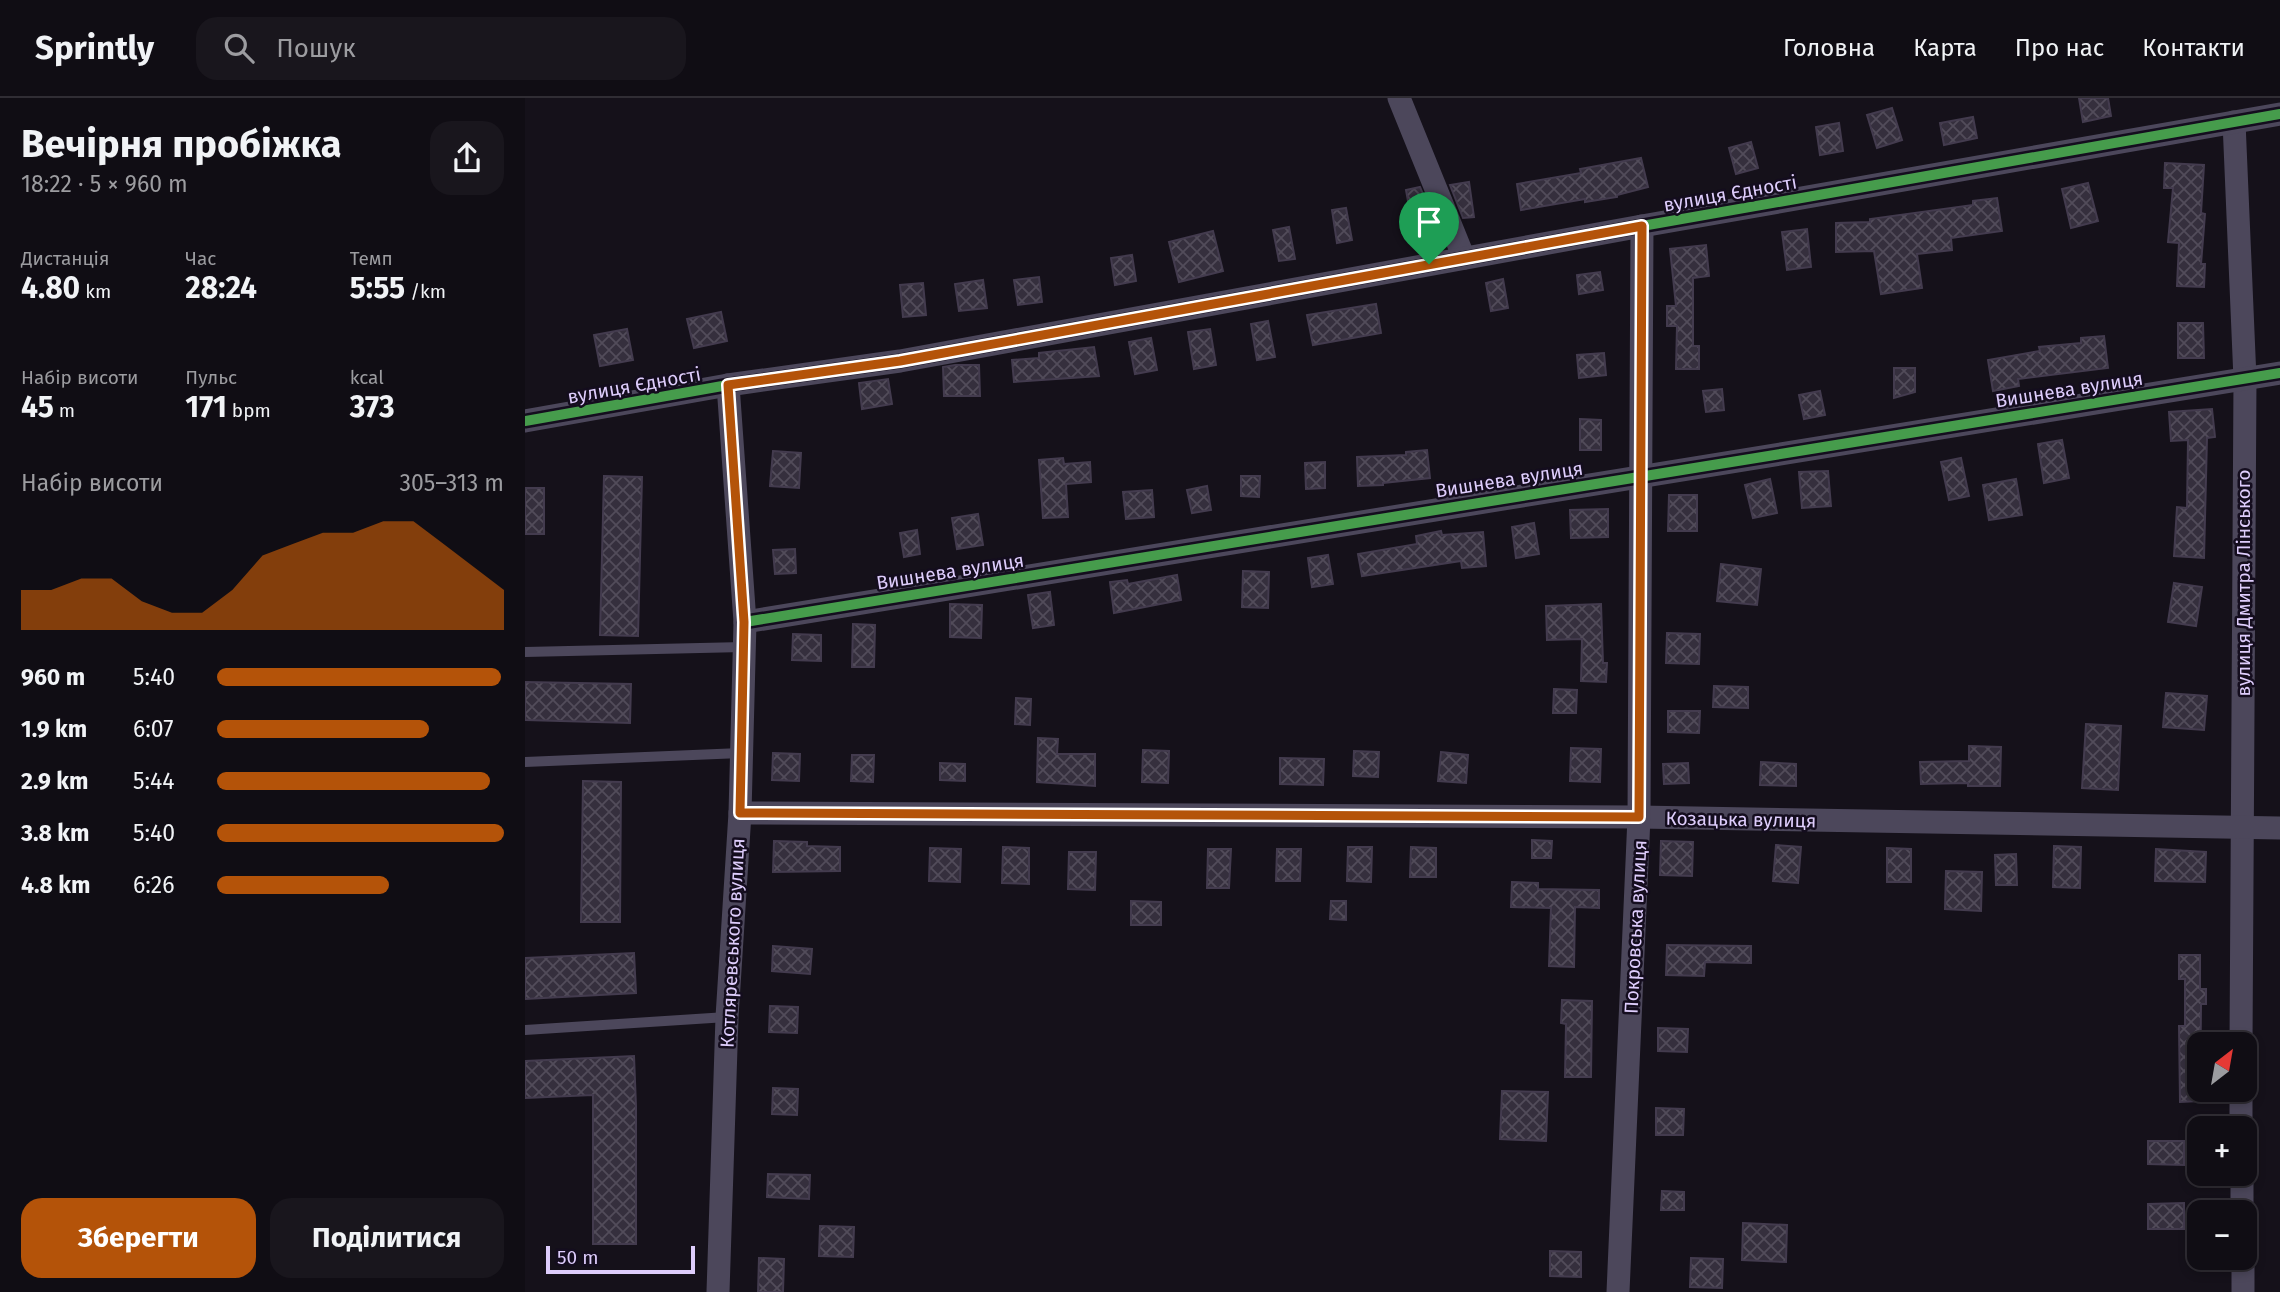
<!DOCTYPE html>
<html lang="uk">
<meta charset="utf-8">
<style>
body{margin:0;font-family:"Fira Sans",sans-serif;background:#19161d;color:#f1f3f6;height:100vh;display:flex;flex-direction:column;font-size:26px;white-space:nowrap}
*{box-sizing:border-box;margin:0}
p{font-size:23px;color:#9c9ca0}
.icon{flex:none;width:38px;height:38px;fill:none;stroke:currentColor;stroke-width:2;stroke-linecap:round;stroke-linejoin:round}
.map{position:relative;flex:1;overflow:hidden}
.details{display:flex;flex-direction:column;background:#100d14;width:525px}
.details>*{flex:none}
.needle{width:46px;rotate:31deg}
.tools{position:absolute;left:1662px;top:934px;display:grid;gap:14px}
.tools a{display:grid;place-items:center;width:70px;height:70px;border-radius:14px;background:#100d14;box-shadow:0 4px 10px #0003,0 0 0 2px #302d34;font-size:35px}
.scale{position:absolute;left:21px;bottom:18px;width:149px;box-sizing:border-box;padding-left:7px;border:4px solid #decdfc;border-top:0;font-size:19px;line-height:24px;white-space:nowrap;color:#decdfc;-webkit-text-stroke:5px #140d1e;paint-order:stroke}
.pin{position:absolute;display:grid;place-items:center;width:60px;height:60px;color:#fff;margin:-72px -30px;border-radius:50% 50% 50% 0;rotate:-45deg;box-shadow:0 0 7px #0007}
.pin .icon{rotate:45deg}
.round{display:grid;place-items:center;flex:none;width:74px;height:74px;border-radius:21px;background:#19161d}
.overview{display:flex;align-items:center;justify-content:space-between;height:119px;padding:0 21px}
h1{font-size:38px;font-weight:700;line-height:52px}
.stats{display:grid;grid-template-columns:repeat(3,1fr);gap:10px;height:119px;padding:7px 21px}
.stats div{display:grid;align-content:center}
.stats b{font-size:30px;font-weight:700}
.stats small{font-size:19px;font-weight:400}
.stats p{font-size:19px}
.chart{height:196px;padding:14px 21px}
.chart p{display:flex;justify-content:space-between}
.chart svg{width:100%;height:126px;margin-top:7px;fill:#b45309;opacity:.7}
.button{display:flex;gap:14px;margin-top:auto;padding:14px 21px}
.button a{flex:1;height:80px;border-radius:21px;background:#b45309;color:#fff;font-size:28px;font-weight:700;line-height:80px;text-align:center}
.button a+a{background:#19161d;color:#f1f3f6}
ul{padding:0 21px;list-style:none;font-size:23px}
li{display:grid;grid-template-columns:112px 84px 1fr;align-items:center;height:52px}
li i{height:18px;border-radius:9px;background:#b45309}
header{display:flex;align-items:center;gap:42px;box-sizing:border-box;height:98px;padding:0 35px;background:#100d14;border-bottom:2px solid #302d34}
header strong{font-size:33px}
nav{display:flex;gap:38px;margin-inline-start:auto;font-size:24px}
.search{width:490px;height:63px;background:#19161d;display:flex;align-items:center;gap:18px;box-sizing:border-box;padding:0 24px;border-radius:21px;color:#9c9ca0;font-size:26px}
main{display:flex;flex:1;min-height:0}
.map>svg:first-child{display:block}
.building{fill:url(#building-cross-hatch);stroke:#433b4e;stroke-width:2}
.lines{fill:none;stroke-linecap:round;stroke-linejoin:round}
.lane{stroke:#4c475b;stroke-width:10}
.street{stroke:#4c475b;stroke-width:23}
.cycleway-casing{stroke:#140d1e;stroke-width:15}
.cycleway{stroke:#469c4c;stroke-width:10}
.route-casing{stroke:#fff;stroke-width:14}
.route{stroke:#b45309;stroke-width:9}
.labels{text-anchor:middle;stroke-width:5;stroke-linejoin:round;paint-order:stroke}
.street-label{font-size:19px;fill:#decdfc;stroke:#140d1e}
</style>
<header>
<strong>Sprintly</strong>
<div class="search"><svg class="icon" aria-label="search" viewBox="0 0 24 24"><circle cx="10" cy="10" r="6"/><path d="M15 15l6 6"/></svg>Пошук</div>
<nav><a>Головна</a><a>Карта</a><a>Про нас</a><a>Контакти</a></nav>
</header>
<main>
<section class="details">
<div class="overview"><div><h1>Вечірня пробіжка</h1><p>18:22 · 5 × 960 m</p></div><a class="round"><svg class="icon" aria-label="share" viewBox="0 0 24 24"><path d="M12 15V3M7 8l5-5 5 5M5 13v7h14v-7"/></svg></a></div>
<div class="stats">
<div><p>Дистанція</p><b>4.80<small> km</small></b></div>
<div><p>Час</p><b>28:24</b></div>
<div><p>Темп</p><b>5:55<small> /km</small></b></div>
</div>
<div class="stats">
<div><p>Набір висоти</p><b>45<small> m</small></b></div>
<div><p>Пульс</p><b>171<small> bpm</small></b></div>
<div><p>kcal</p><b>373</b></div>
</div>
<div class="chart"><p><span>Набір висоти</span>305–313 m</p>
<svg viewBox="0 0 160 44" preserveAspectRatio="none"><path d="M0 44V30L10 30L20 26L30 26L40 34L50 38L60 38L70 30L80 18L90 14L100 10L110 10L120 6L130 6L140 14L150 22L160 30V44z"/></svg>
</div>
<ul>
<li><b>960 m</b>5:40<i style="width:99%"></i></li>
<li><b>1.9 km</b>6:07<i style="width:74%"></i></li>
<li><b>2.9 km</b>5:44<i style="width:95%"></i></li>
<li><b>3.8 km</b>5:40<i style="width:100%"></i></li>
<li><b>4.8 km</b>6:26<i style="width:60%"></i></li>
</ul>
<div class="button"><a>Зберегти</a><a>Поділитися</a></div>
</section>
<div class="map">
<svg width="1755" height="1194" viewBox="0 0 1755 1194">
<defs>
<pattern id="building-cross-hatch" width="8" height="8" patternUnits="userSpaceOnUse" patternTransform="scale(1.75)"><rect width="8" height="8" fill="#352f3d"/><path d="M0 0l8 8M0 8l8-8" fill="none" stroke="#524c5a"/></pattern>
</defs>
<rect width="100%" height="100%" fill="#15111a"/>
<g class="building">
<polygon points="1554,0 1583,0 1586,18 1558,24"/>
<polygon points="1367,10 1377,42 1352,50 1342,17"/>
<polygon points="1448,19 1452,40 1419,47 1415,25"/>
<polygon points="1314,25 1318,53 1295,57 1291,29"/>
<polygon points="1226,44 1233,70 1211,76 1204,50"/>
<polygon points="1116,60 1123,89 1092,97 1092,99 1060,104 1060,101 996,112 992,86 1056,75 1055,71"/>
<polygon points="1640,65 1679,67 1676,115 1680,116 1676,166 1680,166 1679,189 1652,188 1654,145 1643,144 1648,90 1639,90"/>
<polygon points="944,84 949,119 938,120 925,87"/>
<polygon points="1563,85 1573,123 1546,130 1537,91"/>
<polygon points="895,89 910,125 888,131 881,92"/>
<polygon points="1472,100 1477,133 1426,140 1427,152 1392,156 1397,190 1356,196 1349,153 1311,154 1311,125 1345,124 1345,121 1448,107 1448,103"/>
<polygon points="821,110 827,142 812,145 807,112"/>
<polygon points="764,129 770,161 754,163 748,132"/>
<polygon points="1282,131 1286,169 1262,172 1257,134"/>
<polygon points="688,133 698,173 654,184 644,144"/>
<polygon points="1181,147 1184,178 1168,180 1168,248 1174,248 1174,271 1151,271 1152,228 1142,228 1142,208 1151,208 1145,151"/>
<polygon points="607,157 611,183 590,187 586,160"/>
<polygon points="1075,174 1078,192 1054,196 1052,177"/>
<polygon points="514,179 517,204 493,207 489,182"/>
<polygon points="978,181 983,210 966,213 961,185"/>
<polygon points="458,182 462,210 434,213 430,186"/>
<polygon points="398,185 401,217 378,219 375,187"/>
<polygon points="851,206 856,235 788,247 782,217"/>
<polygon points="196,214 202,243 169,250 162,221"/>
<polygon points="743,223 750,259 732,262 726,226"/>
<polygon points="1653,225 1678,225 1679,260 1653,260"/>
<polygon points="102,231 108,262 75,268 69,237"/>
<polygon points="685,231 691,267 669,271 663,234"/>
<polygon points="1579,238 1583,270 1493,281 1494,288 1468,293 1463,262 1515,253 1514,249 1556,245 1556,240"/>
<polygon points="626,240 632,272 610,276 604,244"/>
<polygon points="569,249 574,278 489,284 487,262 514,260 514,255"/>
<polygon points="1079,255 1081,277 1054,280 1052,257"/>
<polygon points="430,267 454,267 455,298 419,298 418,269"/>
<polygon points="1369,270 1390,270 1390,294 1369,300"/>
<polygon points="363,281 367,306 337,311 334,285"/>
<polygon points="1197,291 1199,312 1181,314 1178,293"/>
<polygon points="1295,293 1300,317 1279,321 1274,297"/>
<polygon points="1687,311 1690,339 1682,340 1679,460 1649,458 1652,409 1662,410 1663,342 1646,343 1644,314"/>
<polygon points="1055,321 1076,322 1076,352 1055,352"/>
<polygon points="1537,342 1544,380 1519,385 1513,346"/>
<polygon points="902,352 905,380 858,385 858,387 833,388 832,359 881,357 881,354"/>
<polygon points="248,353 276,355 274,390 245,388"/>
<polygon points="538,360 539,366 565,364 566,384 541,386 543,419 518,420 514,362"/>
<polygon points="1436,360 1444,398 1424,402 1416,364"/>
<polygon points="800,364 800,390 781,391 780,365"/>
<polygon points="1303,373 1306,408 1277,410 1274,374"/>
<polygon points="79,378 117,379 113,538 75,537"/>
<polygon points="716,378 735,378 734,399 716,398"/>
<polygon points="1245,381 1252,415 1228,420 1220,387"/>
<polygon points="1491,381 1497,417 1464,422 1458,387"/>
<polygon points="682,388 686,412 667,415 662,392"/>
<rect x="0" y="390" width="19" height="46"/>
<polygon points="627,392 629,419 601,421 598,394"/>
<polygon points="1144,397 1172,397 1172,433 1143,433"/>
<polygon points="1083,411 1083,439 1046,440 1045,412"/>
<polygon points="453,416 458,447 432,451 427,420"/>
<polygon points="1009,425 1014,456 991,460 987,429"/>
<polygon points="392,432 395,456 379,459 375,435"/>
<polygon points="916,433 917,437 958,434 961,468 937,470 936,463 837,478 833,456 892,446 891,438"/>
<polygon points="270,451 271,475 250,476 248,452"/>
<polygon points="803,457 808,486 787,489 783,460"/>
<polygon points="1196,466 1236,471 1232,507 1192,503"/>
<polygon points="718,473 744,474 743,510 717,509"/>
<polygon points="652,477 656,502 589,515 585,484 602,482 603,486"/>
<polygon points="1649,485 1677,489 1671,528 1643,524"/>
<polygon points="525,494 529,527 508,530 503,497"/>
<polygon points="425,506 457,507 456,540 425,539"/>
<polygon points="1076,506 1078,565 1082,565 1081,584 1056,583 1057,541 1022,542 1021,508"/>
<polygon points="328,526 350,527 349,569 327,569"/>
<polygon points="1142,535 1175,536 1174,566 1141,565"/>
<polygon points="268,536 296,537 296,563 267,562"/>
<polygon points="0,584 106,586 105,625 0,622"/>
<polygon points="1189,588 1223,589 1223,610 1188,609"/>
<polygon points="1029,591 1052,592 1051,615 1028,615"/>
<polygon points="1641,595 1682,598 1679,632 1638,629"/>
<polygon points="491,600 506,601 505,627 490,626"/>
<polygon points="1143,613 1175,613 1174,635 1143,634"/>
<polygon points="1561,626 1596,628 1593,692 1557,690"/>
<polygon points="513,640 533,641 532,656 570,656 570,688 512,684"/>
<polygon points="1444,648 1476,649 1475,688 1443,688 1443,685 1396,686 1395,664 1444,663"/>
<polygon points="1046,650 1076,651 1075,684 1045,683"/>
<polygon points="618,652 644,653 643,685 617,684"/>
<polygon points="829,653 854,654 853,679 828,678"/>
<polygon points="916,654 943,657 941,685 913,683"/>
<polygon points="248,655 275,656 274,683 247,682"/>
<polygon points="327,657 349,657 348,684 326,683"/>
<polygon points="755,660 799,661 798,687 755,686"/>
<polygon points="1236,664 1271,666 1271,688 1235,687"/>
<polygon points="415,665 440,666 440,683 415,682"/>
<polygon points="1163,665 1164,685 1139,686 1138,666"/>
<polygon points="58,683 96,684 95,824 56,824"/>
<polygon points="1007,742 1027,743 1026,760 1007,760"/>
<polygon points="249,743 282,744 282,748 315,749 315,773 248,774"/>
<polygon points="1136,743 1168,744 1167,778 1135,777"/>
<polygon points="1251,747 1276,749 1273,785 1248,783"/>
<polygon points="1529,748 1556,749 1555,790 1528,789"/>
<polygon points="478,749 504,750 504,786 477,785"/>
<polygon points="823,749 847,749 846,784 822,783"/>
<polygon points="886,749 911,750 911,779 885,779"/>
<polygon points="405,750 436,751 435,784 404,783"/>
<polygon points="1362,750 1386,751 1386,784 1362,784"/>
<polygon points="683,751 706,751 704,790 682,790"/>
<polygon points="752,751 776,751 775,783 751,783"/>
<polygon points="1631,751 1681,754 1680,784 1630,783"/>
<polygon points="544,754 571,754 570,792 543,791"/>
<polygon points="1491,756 1492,787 1471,787 1470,757"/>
<polygon points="1421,773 1457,774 1456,813 1420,811"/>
<polygon points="987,784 1013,785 1013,791 1074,792 1074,810 1050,809 1049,869 1024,868 1026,810 986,809"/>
<polygon points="606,803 636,804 636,827 606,827"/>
<polygon points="806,803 821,803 821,822 805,821"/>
<polygon points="1142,847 1226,848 1226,865 1180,864 1179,878 1141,877"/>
<polygon points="248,848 287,851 285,876 247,873"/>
<polygon points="109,855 111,895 0,901 0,860"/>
<polygon points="1654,857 1675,857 1675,891 1681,891 1681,906 1676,906 1675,1003 1655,1004 1654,928 1660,928 1660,881 1654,881"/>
<polygon points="1037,902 1067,903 1066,979 1040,979 1041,926 1036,925"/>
<polygon points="245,908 273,909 272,935 244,934"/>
<polygon points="1133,930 1163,931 1162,954 1133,953"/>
<polygon points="109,958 111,1008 111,1146 68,1146 68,997 0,1000 0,963"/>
<polygon points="248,990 273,991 272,1017 247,1016"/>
<polygon points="977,993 1023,994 1021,1043 975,1041"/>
<polygon points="1131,1010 1159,1011 1158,1037 1131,1037"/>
<polygon points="1623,1043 1659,1043 1659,1067 1623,1066"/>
<polygon points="243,1076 285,1077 284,1101 242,1099"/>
<polygon points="1137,1093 1159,1094 1159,1112 1136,1112"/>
<polygon points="1659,1105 1659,1131 1623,1131 1623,1106"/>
<polygon points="1218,1125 1262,1127 1261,1164 1217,1162"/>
<polygon points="295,1128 329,1129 328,1159 294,1158"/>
<polygon points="1025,1153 1056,1154 1056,1179 1025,1178"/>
<polygon points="234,1160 259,1161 258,1194 233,1194"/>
<polygon points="1166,1160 1198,1161 1197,1190 1165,1189"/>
</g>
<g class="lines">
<g class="lane">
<polyline points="0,554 219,549"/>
<polyline points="0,664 216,655"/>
<polyline points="0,932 202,919"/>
</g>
<g class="street">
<polyline points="874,0 939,160"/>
<polyline points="1709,24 1720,281 1716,947"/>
<polyline points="0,323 203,287 375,263 1117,128 1755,16"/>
<polyline points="220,524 1755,275"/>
<polyline points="215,715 1114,719 1755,730"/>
<polyline points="1716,992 1716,1031"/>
<polyline points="1717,1076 1717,1115"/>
<polyline points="1718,1160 1718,1194"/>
<polyline points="193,1194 202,919 215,715 220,524 203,287"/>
<polyline points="1093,1194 1114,719 1117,128"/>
</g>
<g class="cycleway-casing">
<g id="cycleway">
<polyline points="0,323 203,287 375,263 1117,128 1755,16"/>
<polyline points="220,524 1755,275"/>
</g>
</g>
<use href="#cycleway" class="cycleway"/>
</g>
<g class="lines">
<g class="route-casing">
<polygon id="route" points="1117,128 1114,719 215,715 219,524 203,287 375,263"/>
</g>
<use href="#route" class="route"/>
</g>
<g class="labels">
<g class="street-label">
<text transform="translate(1205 95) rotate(-10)" y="7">вулиця Єдності</text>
<text transform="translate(109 287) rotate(-10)" y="7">вулиця Єдності</text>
<text transform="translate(1544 291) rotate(-9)" y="7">Вишнева вулиця</text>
<text transform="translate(984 381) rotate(-9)" y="7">Вишнева вулиця</text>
<text transform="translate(425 473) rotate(-9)" y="7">Вишнева вулиця</text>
<text transform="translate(1718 485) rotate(-90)" y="7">вулиця Дмитра Лінського</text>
<text transform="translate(1216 721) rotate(1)" y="7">Козацька вулиця</text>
<text transform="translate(1110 829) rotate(-87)" y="7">Покровська вулиця</text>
<text transform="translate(207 845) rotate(-87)" y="7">Котляревського вулиця</text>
</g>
</g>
</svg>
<div class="tools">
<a><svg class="needle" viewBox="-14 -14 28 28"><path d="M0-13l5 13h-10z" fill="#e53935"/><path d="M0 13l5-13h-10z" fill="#9c9ca0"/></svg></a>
<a>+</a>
<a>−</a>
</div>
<div class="scale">50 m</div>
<div class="pin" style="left:904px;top:166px;background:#1e9e55"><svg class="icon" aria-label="arrive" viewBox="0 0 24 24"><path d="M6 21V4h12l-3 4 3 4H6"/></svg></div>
</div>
</main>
